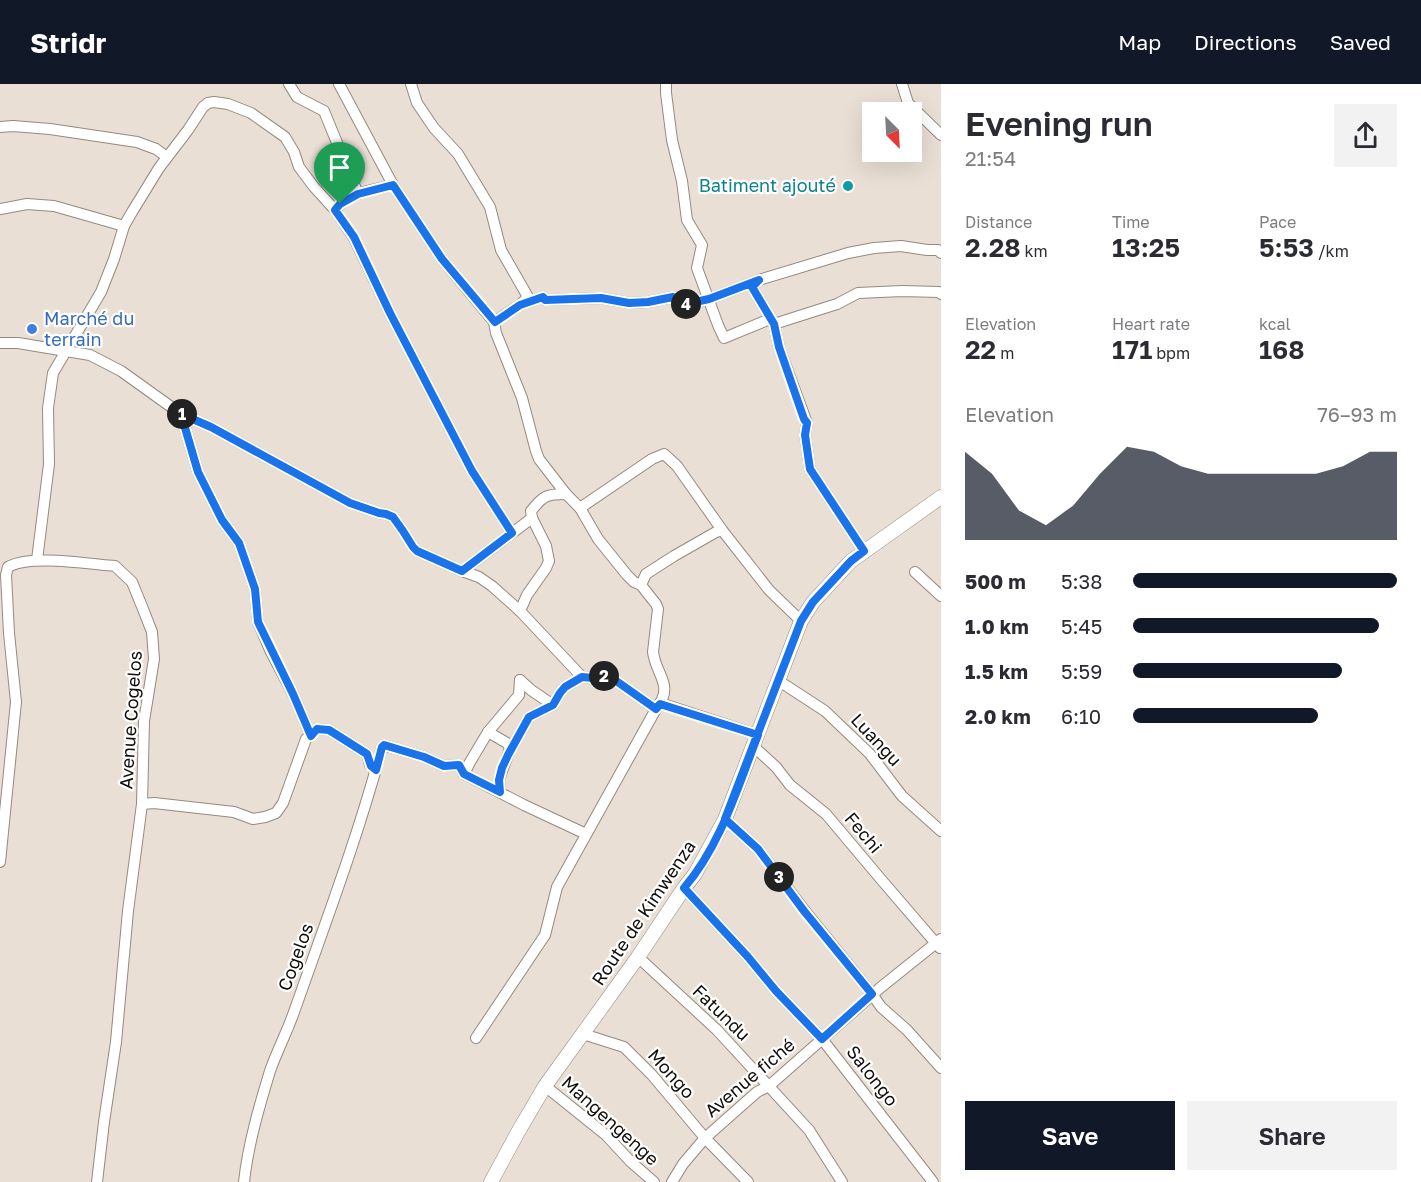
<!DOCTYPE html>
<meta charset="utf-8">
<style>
body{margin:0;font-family:"Golos Text",sans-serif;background:#f2f2f3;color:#2b2b33;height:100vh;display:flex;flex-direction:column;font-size:22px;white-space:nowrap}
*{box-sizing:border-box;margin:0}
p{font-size:20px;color:#7c7c81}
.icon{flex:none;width:33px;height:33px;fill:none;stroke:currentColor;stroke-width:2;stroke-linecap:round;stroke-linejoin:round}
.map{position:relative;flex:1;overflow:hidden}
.panel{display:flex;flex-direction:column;background:#fff;width:480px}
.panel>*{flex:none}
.needle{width:39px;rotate:156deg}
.controls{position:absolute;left:862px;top:18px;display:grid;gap:12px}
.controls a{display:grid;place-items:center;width:60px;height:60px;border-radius:0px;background:#fff;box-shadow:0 6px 24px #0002;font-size:30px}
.pin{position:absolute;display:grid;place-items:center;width:51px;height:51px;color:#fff;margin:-62px -26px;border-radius:50% 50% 50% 0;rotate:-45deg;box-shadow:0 0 6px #0007}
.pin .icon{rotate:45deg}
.km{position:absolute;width:30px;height:30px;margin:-15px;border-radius:50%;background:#222;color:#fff;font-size:16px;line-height:30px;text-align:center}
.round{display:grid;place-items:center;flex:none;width:63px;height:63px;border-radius:0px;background:#f2f2f3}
.overview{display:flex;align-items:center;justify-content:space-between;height:102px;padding:0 24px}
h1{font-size:33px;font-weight:600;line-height:45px}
.figures{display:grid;grid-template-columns:repeat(3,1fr);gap:9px;height:102px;padding:6px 24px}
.figures div{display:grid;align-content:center}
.figures b{font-size:26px;font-weight:600}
.figures small{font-size:16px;font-weight:400}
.figures p{font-size:16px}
.chart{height:168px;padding:12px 24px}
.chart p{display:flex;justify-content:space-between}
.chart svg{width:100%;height:108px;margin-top:6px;fill:#111827;opacity:.7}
.cta{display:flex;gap:12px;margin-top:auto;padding:12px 24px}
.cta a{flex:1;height:69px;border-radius:0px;background:#111827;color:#fff;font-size:24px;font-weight:600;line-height:69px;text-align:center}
.cta a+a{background:#f2f2f3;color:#2b2b33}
ul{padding:0 24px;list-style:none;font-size:20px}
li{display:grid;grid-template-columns:96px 72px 1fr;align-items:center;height:45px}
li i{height:15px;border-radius:8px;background:#111827}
header{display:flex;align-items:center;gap:36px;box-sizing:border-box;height:84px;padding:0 30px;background:#111827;color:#fff}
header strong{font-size:28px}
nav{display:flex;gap:33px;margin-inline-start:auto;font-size:21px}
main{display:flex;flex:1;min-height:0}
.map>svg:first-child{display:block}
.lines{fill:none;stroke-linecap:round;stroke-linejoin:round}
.minor-casing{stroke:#948a80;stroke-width:12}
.tertiary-casing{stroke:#948a80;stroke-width:15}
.minor{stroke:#fff;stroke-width:10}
.tertiary{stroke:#fff;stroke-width:14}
.route-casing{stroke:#fff;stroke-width:12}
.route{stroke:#1a73e8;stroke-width:8}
.culture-dot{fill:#0f9aa8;stroke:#fff;stroke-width:2}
.shop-dot{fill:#3f7fe0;stroke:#fff;stroke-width:2}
.labels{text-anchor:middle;stroke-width:4.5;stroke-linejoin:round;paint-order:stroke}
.culture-label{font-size:18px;fill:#0d838f;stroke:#fff;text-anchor:end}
.shop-label{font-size:18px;fill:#366cbe;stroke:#fff;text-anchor:start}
.street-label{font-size:18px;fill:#120f0b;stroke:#fff}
</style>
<header>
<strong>Stridr</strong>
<nav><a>Map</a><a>Directions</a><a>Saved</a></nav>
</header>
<main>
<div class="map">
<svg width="941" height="1098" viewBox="0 0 941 1098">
<rect width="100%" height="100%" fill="#e9dfd4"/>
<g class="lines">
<g class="minor-casing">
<g id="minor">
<polyline points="289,0 297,13 324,27 358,110"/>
<path d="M339,0L393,101L442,175L494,238L496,249L522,314L536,367L539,375L566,410L580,424L598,455L627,491L634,498L641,501L656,520L658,525L653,568C656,592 675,601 656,625L557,803L545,851L476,954"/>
<polyline points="411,0 417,19 434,44 458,70 490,123 501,166 528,213 520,221"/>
<polyline points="666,0 666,9 672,56 682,97 687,136 702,161 697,184 718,241 724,254 770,235"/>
<polyline points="902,0 908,19 941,51"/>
<polyline points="0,43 13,42 50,45 137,58 156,65 167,73"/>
<polyline points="0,125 27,120 54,122 124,142"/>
<path d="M335,126C348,108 373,106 393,101"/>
<polyline points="759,196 752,203 774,240 779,263 807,339 805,351 810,385 864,467"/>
<polyline points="494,238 520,221 543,213 545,216 601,214 629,219 648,218 673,213 679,223 682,224 686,220 709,215 759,196 848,169 874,164 901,162 927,166 938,166 941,169"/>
<polyline points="774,240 837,220 858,209 902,207 939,208 941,210"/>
<polyline points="0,259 18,259 90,271 121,287 181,330 211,343 350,419 379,429 386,430 393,433 403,447 413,463 417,467 462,487 479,493 492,502 520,527 582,593"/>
<polyline points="181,330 198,388 222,436 239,459 255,505 258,538 271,568 293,610 311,652"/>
<polyline points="580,424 652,375 664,370 677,382 722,446 769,506 801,537"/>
<polyline points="37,476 49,380 48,324 53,289 101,208 114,175 124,142 132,128 159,84 188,46 203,23 208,19 214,18 228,20 251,29 285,53 294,68 299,83 314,103 335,126 354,154 390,229 472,387 512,449"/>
<polyline points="462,487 532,434"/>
<polyline points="915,488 941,512"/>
<polyline points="641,501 646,490 674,472 716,448 722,446"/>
<path d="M520,527L527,511L546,484L549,477L546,462L532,434L531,427C543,412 546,410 566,410"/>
<polyline points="520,596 531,606 553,621"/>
<polyline points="779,597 825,627 870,670 902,712 941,747"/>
<polyline points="660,619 758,651"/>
<polyline points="488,648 507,659 510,664 508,671"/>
<polyline points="753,662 776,683 790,701 826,730 879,793 940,864"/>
<polyline points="464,690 470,678 488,648 519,611 520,596"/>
<polyline points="500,708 499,696 503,684 508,671 529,633 553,621 560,609 565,603 582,593 593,594 602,591 612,594 656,625"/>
<polyline points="142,720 154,719 234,728 253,735 265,733 276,729 283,719 306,655 317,645 329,646 367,670 370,681 376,686"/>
<polyline points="725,735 758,765 805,827 872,910 881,923 907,946 941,984"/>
<path d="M0,778L16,618L9,549L6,491L8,483C30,470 88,480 115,482L132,498L143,525L152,548L154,575L144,637L142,720L128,827L116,958L104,1038L97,1098"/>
<polyline points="684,804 748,873 776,907 822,955 933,1098"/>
<polyline points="638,873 717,946 809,1046 842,1098"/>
<polyline points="583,950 624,963 652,991 705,1054 748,1098"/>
<polyline points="545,1002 606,1051 631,1078 654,1098"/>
<path d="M244,1098C248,1061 259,1023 270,987C277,967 287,948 294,928C325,840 358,753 382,663L384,661L424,673L444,682L459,681L464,690L524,721L586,750"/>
<polyline points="672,1098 683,1080 705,1054 757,1008 769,1002 880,904 941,855"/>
</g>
</g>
<g class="tertiary-casing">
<polyline id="tertiary" points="491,1098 518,1048 545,1002 638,873 684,804 695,790 725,735 801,537 813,518 851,477 941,413"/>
</g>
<use href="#minor" class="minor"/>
<use href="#tertiary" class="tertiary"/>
</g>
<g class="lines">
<g class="route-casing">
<path id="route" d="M340,120L335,126L354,153L390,229L472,387L512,449L462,487L417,467L413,463L403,447L393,433L386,430L379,429L350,419L211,343L181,330L198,388L222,436L239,459L255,505L258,538L293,610L311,652L317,645L329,646L367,670L371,682L376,686L382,663L384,661L424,673L444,682L459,681L464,690L500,708L499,696L502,684L508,671L529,633L553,621L560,609L565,603L582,593L593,594L602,591L612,594L656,625L660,620L758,651C738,702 721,761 684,804L748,873L776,907L822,955L872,910L804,827L758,765L725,735L801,537L813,518L851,477L864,467L810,385L805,351L807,339L804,335L779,263L774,240L752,203L759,196L709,215L686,220L682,224L679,223L673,213L648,218L629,219L601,214L545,216L543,213L520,221L495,238L442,175L393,101L358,110L340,120"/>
</g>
<use href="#route" class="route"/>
</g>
<circle class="culture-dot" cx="848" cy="102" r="6"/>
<circle class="shop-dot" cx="32" cy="245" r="6"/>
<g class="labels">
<g class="culture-label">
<text x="836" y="108">Batiment ajouté</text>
</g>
<g class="shop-label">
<text x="44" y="241">Marché du<tspan x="44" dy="21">terrain</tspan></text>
</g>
<g class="street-label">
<text transform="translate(131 636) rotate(-86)" y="6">Avenue Cogelos</text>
<text transform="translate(876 656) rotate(47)" y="6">Luangu</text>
<text transform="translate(863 749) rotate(50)" y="6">Fechi</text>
<text transform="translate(644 829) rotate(-56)" y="6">Route de Kimwenza</text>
<text transform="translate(296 873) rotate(-70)" y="6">Cogelos</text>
<text transform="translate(721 929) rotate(44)" y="6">Fatundu</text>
<text transform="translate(671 990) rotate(48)" y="6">Mongo</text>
<text transform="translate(872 992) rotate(52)" y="6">Salongo</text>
<text transform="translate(750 994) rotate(-40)" y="6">Avenue fiché</text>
<text transform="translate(610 1037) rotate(42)" y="6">Mangengenge</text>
</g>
</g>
</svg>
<div class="controls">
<a><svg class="needle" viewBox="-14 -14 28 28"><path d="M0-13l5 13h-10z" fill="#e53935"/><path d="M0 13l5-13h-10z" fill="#7c7c81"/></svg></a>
</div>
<div class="pin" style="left:340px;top:120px;background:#1e9e55"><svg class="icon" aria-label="arrive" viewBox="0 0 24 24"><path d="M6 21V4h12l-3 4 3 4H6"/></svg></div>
<b class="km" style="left:182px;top:330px">1</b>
<b class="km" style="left:604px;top:592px">2</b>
<b class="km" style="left:779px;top:793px">3</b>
<b class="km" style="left:686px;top:220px">4</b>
</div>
<section class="panel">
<div class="overview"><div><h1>Evening run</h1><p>21:54</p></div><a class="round"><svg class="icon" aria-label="share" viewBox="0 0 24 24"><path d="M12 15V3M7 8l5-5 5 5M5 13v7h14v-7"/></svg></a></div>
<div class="figures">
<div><p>Distance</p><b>2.28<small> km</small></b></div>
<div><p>Time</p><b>13:25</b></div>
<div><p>Pace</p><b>5:53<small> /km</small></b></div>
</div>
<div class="figures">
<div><p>Elevation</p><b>22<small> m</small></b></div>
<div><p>Heart rate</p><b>171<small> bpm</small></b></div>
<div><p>kcal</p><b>168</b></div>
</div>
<div class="chart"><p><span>Elevation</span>76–93 m</p>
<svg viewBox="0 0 160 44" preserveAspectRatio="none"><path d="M0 44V8L10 17L20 32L30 38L40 30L50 17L60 6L70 8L80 14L90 17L100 17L110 17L120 17L130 17L140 14L150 8L160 8V44z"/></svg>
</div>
<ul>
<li><b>500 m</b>5:38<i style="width:100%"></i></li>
<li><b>1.0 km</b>5:45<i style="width:93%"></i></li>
<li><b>1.5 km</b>5:59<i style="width:79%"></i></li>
<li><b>2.0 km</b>6:10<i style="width:70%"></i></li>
</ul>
<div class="cta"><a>Save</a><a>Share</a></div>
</section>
</main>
